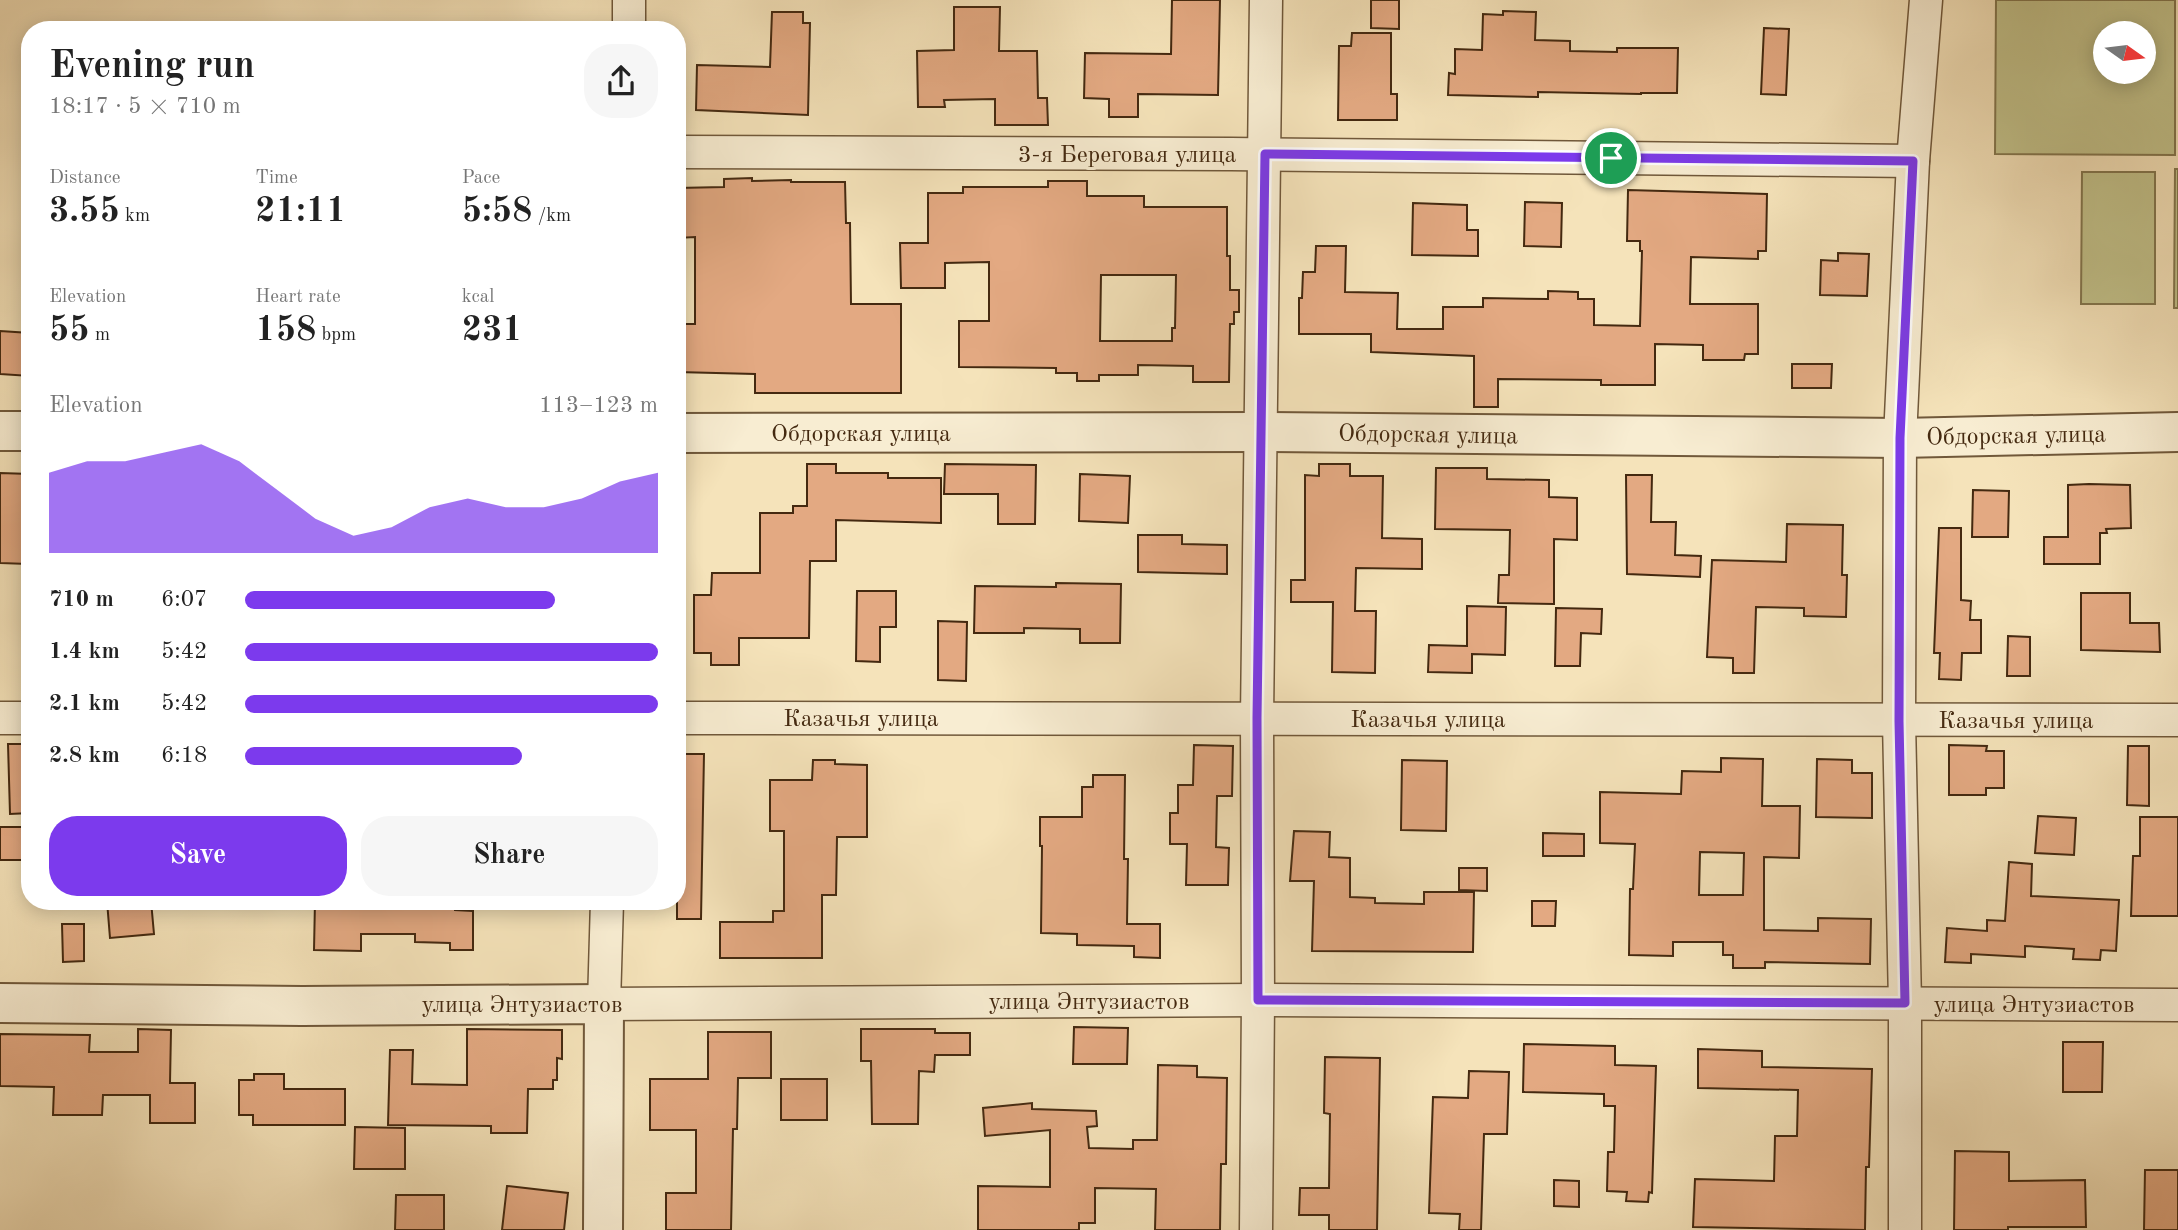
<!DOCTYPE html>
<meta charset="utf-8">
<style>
body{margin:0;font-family:"Old Standard TT",serif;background:#f6f6f6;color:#222;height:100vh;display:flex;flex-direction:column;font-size:26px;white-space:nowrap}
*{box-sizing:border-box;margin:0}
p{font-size:23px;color:#767676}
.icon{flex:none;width:38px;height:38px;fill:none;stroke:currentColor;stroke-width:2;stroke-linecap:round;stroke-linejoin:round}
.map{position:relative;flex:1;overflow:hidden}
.details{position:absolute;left:21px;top:21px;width:665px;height:889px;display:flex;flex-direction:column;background:#fff;border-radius:28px;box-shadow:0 4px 18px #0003}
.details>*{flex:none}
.needle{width:46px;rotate:104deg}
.tools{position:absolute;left:2093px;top:21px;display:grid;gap:14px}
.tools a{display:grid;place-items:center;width:63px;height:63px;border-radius:50%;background:#fff;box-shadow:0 4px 18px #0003;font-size:35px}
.pin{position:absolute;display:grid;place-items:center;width:60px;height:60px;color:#fff;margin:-30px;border:4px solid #fff;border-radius:50%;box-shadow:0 2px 7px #0007}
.round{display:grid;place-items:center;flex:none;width:74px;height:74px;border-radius:28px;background:#f6f6f6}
.headline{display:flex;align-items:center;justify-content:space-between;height:119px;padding:0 28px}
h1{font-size:38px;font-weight:700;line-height:52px}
.metrics{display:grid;grid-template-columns:repeat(3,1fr);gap:10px;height:119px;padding:7px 28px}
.metrics div{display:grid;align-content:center}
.metrics b{font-size:35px;font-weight:700}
.metrics small{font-size:19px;font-weight:400}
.metrics p{font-size:19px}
.chart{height:196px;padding:14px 28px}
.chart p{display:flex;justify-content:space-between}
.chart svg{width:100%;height:126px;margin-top:7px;fill:#7c3aed;opacity:.7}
.cta{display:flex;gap:14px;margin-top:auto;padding:14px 28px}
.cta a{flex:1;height:80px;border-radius:28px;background:#7c3aed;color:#fff;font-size:28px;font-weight:700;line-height:80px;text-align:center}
.cta a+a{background:#f6f6f6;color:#222}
ul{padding:0 28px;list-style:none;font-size:23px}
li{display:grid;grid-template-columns:112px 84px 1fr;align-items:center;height:52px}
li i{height:18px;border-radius:9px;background:#7c3aed}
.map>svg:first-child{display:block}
.green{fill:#c2c28b;stroke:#83764e;stroke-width:2;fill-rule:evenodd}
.building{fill:#e3a982;stroke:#442910;stroke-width:2;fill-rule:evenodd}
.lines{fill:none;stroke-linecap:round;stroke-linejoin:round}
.minor-casing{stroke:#70583a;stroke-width:35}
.tertiary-casing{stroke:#70583a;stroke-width:42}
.minor{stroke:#f8edd2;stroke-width:32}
.tertiary{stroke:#f8edd2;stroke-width:38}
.route-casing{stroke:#fff;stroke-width:14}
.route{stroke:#7c3aed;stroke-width:9}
.labels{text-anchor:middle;stroke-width:6;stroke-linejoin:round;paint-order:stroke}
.street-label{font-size:24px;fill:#442910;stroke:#f8edd2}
</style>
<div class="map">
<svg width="2178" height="1230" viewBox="0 0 2178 1230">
<rect width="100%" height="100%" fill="#f5e3ba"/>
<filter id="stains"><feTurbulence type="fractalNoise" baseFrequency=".00286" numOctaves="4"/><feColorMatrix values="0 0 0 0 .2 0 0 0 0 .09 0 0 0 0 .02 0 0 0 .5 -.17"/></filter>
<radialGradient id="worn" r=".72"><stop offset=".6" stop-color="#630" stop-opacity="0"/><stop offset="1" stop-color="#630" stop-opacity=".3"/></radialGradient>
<g class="green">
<path d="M1996,0H2175V155L1995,154ZM2105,33H2144V72H2105Z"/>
<polygon points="2175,169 2178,169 2178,308 2174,308"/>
<polygon points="2082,172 2155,172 2155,304 2081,304"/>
</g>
<g class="building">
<polygon points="1172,0 1220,0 1218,95 1138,94 1138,117 1109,117 1109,99 1084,98 1085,53 1171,54"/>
<polygon points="1371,0 1399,0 1399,29 1371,28"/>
<polygon points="954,7 1000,7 999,51 1037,51 1038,98 1047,98 1048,125 995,125 995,99 944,100 945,107 918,107 917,51 954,50"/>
<polygon points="1503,11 1536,12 1535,40 1570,41 1570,51 1617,52 1617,48 1678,48 1677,93 1641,93 1641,94 1538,92 1538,97 1448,95 1449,73 1455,74 1455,49 1482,50 1483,14 1503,15"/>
<polygon points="772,12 803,12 803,23 810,23 808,115 696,110 697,65 770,67"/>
<polygon points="1764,28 1789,29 1786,95 1761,94"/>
<polygon points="1352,33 1391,33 1391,94 1397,94 1397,120 1338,120 1339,46 1351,46"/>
<polygon points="752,178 752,181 791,180 791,182 845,182 846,223 850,223 851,304 901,304 901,393 755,393 755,374 677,372 677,324 695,324 695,237 677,238 677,188 724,187 724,179"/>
<path d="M1048,181H1087V196H1144V207H1227V256H1230V290H1239V312H1234V324H1230L1229,382H1193V366L1138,365V375H1099V381H1077V373H1056V368L959,367V321H989V262L945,263V288H901L900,243H928V193H963V187H1048ZM1101,275H1176L1175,328H1172V341H1100Z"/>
<polygon points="1628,190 1767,194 1766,251 1758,251 1758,259 1691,257 1690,304 1758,304 1758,354 1745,354 1744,360 1703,360 1703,345 1655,344 1655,385 1601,385 1601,380 1498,379 1498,407 1474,407 1474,356 1371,352 1371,334 1299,334 1299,298 1302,298 1303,272 1315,272 1316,246 1346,246 1345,292 1398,293 1397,329 1443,329 1443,307 1483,307 1483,298 1548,299 1548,291 1578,292 1578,299 1594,299 1594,325 1640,326 1642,251 1640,251 1640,241 1627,241"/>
<polygon points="1525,202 1562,203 1561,247 1524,246"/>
<polygon points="1413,203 1467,205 1467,230 1478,230 1478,256 1412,255"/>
<polygon points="1838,253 1869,254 1867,296 1820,295 1821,260 1838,261"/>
<polygon points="0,331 30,333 30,376 0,374"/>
<polygon points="1792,364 1832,364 1831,388 1792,388"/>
<polygon points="807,464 836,464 836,473 888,473 888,478 941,478 941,523 836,520 836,561 810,561 809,638 739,638 739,665 711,665 711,653 694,653 694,595 711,595 712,573 760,573 760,513 793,513 793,506 807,506"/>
<polygon points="945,464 1036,465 1035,524 998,524 998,494 944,494"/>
<polygon points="1319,464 1350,464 1350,476 1383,476 1382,538 1422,539 1422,569 1356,568 1355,611 1376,611 1375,673 1332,672 1333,602 1291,602 1291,580 1305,580 1305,475 1319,476"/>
<polygon points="1436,468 1487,468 1487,479 1549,480 1549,497 1577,498 1577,540 1554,539 1554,604 1498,603 1499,575 1509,575 1510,530 1435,529"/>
<polygon points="0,473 30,474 28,564 0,563"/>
<polygon points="1080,474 1130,476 1128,523 1079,521"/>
<polygon points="1626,475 1652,475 1651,522 1676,522 1675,555 1701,556 1700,577 1627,574"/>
<polygon points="2089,484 2130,485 2131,528 2106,529 2107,533 2100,533 2100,564 2044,564 2044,537 2068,537 2068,485"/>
<polygon points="1973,490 2009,491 2008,537 1972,537"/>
<polygon points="1787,524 1843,525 1842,575 1847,575 1846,617 1804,616 1804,608 1756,607 1754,673 1733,673 1733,658 1707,657 1712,560 1786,562"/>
<polygon points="1939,528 1961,528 1961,600 1971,601 1970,620 1981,620 1981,653 1962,653 1961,680 1939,679 1940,653 1934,653"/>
<polygon points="1138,535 1182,535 1182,544 1227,545 1227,574 1138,572"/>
<polygon points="1056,583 1121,584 1120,643 1080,643 1080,629 1024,628 1024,633 974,633 975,586 1056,587"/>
<polygon points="857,591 896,591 896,627 880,627 880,662 856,661"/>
<polygon points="2081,593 2130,593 2130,623 2159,623 2160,652 2081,650"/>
<polygon points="1467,606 1506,607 1505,655 1472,654 1472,673 1428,672 1429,645 1467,646"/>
<polygon points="1556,608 1602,609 1601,634 1581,633 1580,666 1555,666"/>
<polygon points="938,621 967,622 966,681 938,680"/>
<polygon points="2008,636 2030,637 2030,676 2007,676"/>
<polygon points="8,744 30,744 30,813 10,814"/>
<polygon points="1194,745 1233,746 1232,796 1217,796 1216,847 1229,848 1228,885 1186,885 1187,844 1170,844 1170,813 1178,813 1178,785 1193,785"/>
<polygon points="1949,745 1987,746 1986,751 2004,751 2004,788 1986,788 1986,795 1949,795"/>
<polygon points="2128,746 2149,746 2149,806 2127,805"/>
<polygon points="677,754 704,754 701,919 677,919"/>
<path d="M1721,758L1763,759L1762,806H1800L1799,858L1764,857V930L1818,931V918L1871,919L1870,964L1765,962V968H1733V955H1723V942H1673V956L1629,955L1630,889H1633L1635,844L1600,843V792L1681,794L1682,771L1721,772ZM1700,852L1744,853L1743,895H1699Z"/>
<polygon points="1817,759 1852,760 1852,773 1872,773 1872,818 1816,817"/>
<polygon points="813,760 835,760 835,764 867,765 867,837 837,837 836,895 822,895 822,958 720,958 720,922 773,922 773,911 784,911 784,831 770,831 770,780 812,780"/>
<polygon points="1402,760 1447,761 1446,831 1401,830"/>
<polygon points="1093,775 1125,775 1124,859 1128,859 1127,924 1160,924 1160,958 1134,957 1134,946 1077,945 1077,934 1041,933 1042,846 1040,846 1040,817 1082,817 1082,787 1093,787"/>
<polygon points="2038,816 2076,818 2074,855 2035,853"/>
<polygon points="2140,817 2178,817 2178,916 2131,916 2133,856 2140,856"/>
<rect x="0" y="827" width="29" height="33"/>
<polygon points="1294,831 1330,832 1329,857 1350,858 1350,897 1375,898 1375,903 1424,904 1424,892 1474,892 1473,952 1312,951 1314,881 1290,881"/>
<polygon points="1543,833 1584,834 1584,856 1543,856"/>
<polygon points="2009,862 2032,864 2031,896 2119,900 2116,951 2101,950 2100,960 2073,959 2074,949 2025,946 2025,957 1971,954 1971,963 1945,962 1947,928 1987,931 1987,920 2005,921"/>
<polygon points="1459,868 1487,868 1487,891 1459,890"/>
<polygon points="107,901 151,901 154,934 110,938"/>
<polygon points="315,901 380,901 380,906 455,907 455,910 473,911 473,950 450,950 450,943 415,942 415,934 361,934 361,951 314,950"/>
<polygon points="1532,901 1556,901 1555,926 1532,926"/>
<polygon points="62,924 84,924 84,961 63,962"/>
<polygon points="1074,1027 1128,1028 1127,1064 1073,1064"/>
<polygon points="138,1029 171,1030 170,1083 195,1083 195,1123 150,1123 150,1095 103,1095 102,1115 53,1115 54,1087 0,1086 0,1034 90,1035 89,1052 138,1052"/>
<polygon points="467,1029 562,1030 562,1059 557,1058 557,1080 553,1080 553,1089 528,1089 527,1133 491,1133 491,1126 388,1125 390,1050 413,1050 412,1084 467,1085"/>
<polygon points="861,1029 935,1029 935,1033 970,1033 970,1055 935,1055 934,1072 919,1071 918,1124 872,1124 871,1061 861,1061"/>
<polygon points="708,1032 771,1032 771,1078 738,1078 737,1129 733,1129 731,1230 666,1230 666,1193 696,1193 696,1130 650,1130 650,1079 708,1079"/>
<polygon points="2063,1042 2103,1042 2102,1092 2063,1092"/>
<polygon points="1524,1044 1615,1046 1615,1065 1656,1066 1652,1193 1649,1192 1648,1202 1626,1201 1627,1192 1607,1191 1608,1152 1614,1152 1615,1106 1604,1106 1604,1094 1523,1092"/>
<polygon points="1698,1049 1762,1051 1762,1067 1872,1069 1869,1167 1866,1167 1865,1230 1693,1227 1695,1179 1774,1181 1775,1136 1797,1136 1798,1090 1698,1088"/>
<polygon points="1325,1057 1380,1058 1377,1230 1329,1230 1329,1215 1299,1215 1300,1188 1329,1188 1330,1114 1324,1113"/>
<polygon points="1158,1065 1197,1066 1197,1077 1227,1078 1226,1164 1221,1164 1220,1230 1155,1230 1156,1189 1095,1188 1095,1223 1079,1223 1079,1230 978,1230 978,1186 1050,1187 1050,1130 985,1136 983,1108 1032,1103 1032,1109 1096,1111 1097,1126 1087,1127 1089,1148 1133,1149 1133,1140 1157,1140"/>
<polygon points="1469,1071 1509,1072 1507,1134 1484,1134 1481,1230 1459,1230 1460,1214 1429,1213 1433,1097 1468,1098"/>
<polygon points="254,1074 284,1074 284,1089 345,1089 345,1125 253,1125 253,1115 239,1115 239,1080 254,1080"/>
<rect x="781" y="1079" width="46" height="41"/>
<polygon points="355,1127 405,1128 405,1169 354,1169"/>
<polygon points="1955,1151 2009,1152 2009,1181 2085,1180 2086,1227 2008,1227 2008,1230 1954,1230"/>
<polygon points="2145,1170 2178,1170 2178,1230 2144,1230"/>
<polygon points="1554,1180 1579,1181 1579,1207 1554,1206"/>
<polygon points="507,1186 568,1193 564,1230 502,1230"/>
<polygon points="396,1195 444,1195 444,1230 395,1230"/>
</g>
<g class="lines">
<g class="minor-casing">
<g id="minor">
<polyline points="629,0 629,30"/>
<polyline points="677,152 1231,154 1913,161"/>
<polyline points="0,718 30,718"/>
<polyline points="677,718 2178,720"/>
<polyline points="607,901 604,1004 1258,1000 2178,1005"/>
<polyline points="1256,1230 1258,1000 1257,718 1266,0"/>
<polyline points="1905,1230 1905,1003 1899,721 1900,438 1913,161 1926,0"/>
</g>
</g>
<g class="tertiary-casing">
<g id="tertiary">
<polyline points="0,431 30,431"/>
<polyline points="677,433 1260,432 1900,438 2178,432"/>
<polyline points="0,1003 302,1006 604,1004 603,1230"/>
</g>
</g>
<use href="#minor" class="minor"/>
<use href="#tertiary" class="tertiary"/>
</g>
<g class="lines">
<g class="route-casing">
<polygon id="route" points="1265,154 1913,161 1900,438 1899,721 1905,1003 1258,1000 1257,718"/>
</g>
<use href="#route" class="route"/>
</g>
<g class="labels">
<g class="street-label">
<text x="1127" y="162">3-я Береговая улица</text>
<text x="861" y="441">Обдорская улица</text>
<text transform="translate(1428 434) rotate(1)" y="8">Обдорская улица</text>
<text transform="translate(2016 435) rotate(-1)" y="8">Обдорская улица</text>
<text x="861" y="726">Казачья улица</text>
<text x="1428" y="727">Казачья улица</text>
<text x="2016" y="728">Казачья улица</text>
<text x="1089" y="1009">улица Энтузиастов</text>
<text x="522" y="1012">улица Энтузиастов</text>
<text x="2034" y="1012">улица Энтузиастов</text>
</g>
</g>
<rect width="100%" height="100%" filter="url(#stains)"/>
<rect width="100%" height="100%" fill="url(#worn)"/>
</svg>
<div class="tools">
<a><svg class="needle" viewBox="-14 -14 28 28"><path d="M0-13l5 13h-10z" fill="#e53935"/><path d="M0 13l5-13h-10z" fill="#767676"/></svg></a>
</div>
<div class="pin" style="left:1611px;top:158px;background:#1e9e55"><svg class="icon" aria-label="arrive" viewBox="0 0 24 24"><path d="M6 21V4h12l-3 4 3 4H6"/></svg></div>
<section class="details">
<div class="headline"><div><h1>Evening run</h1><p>18:17 · 5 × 710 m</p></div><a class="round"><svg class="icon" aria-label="share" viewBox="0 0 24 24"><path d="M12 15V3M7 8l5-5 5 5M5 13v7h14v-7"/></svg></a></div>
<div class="metrics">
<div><p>Distance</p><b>3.55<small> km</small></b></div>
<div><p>Time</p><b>21:11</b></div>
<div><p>Pace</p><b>5:58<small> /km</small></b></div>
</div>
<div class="metrics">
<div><p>Elevation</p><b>55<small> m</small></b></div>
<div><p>Heart rate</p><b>158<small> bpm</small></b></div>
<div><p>kcal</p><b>231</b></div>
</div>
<div class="chart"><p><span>Elevation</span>113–123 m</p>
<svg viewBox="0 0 160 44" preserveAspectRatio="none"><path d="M0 44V16L10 12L20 12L30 9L40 6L50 12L60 22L70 32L80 38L90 35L100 28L110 25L120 28L130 28L140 25L150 19L160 16V44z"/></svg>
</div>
<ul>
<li><b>710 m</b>6:07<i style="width:75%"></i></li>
<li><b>1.4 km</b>5:42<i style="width:100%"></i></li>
<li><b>2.1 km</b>5:42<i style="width:100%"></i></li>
<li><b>2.8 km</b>6:18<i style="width:67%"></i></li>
</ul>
<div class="cta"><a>Save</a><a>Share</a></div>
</section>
</div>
